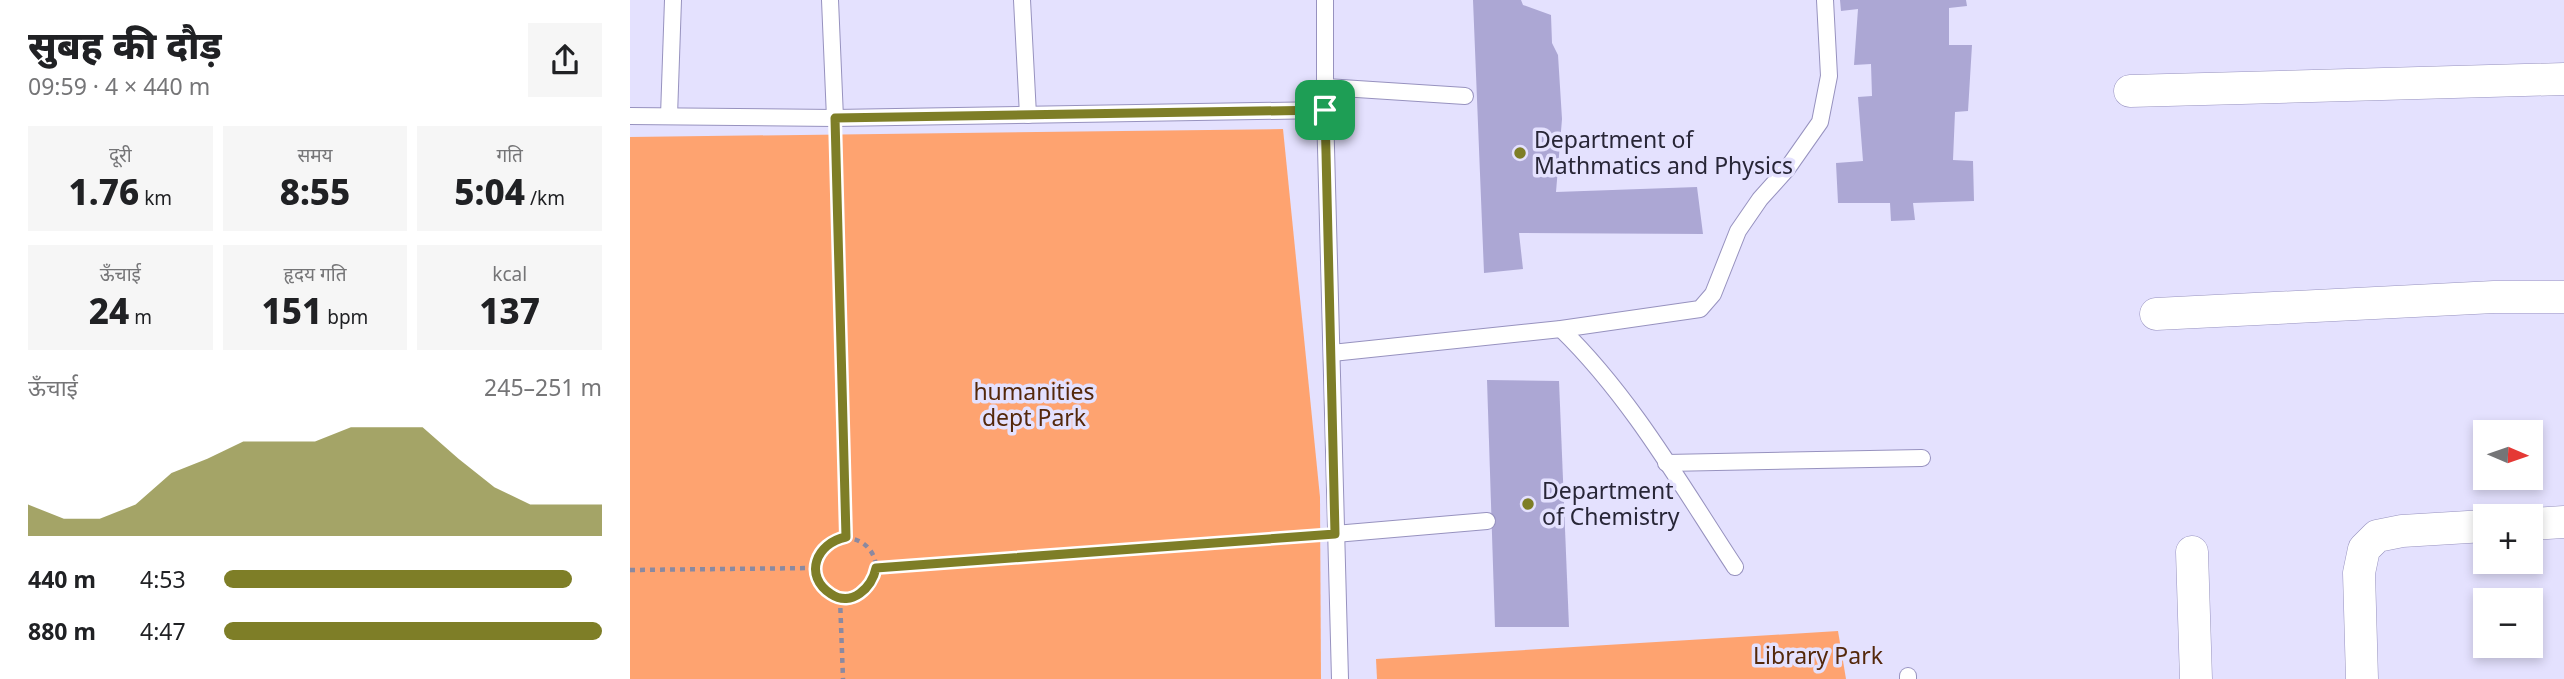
<!DOCTYPE html>
<html lang="hi">
<meta charset="utf-8">
<style>
body{margin:0;font-family:"Noto Sans","Noto Sans Devanagari",sans-serif;background:#f6f6f6;color:#202124;height:100vh;display:flex;flex-direction:column;font-size:26px;white-space:nowrap}
*{box-sizing:border-box;margin:0}
p{font-size:23px;color:#757577}
.icon{flex:none;width:38px;height:38px;fill:none;stroke:currentColor;stroke-width:2;stroke-linecap:round;stroke-linejoin:round}
.map{position:relative;flex:1;overflow:hidden}
.details{display:flex;flex-direction:column;background:#fff;width:630px}
.details>*{flex:none}
.needle{width:46px;rotate:92deg}
.tools{position:absolute;left:1843px;top:420px;display:grid;gap:14px}
.tools a{display:grid;place-items:center;width:70px;height:70px;border-radius:0px;background:#fff;box-shadow:0 4px 10px #0003;font-size:35px}
.pin{position:absolute;display:grid;place-items:center;width:60px;height:60px;color:#fff;margin:-30px;border-radius:14px;box-shadow:0 4px 10px #0006}
.round{display:grid;place-items:center;flex:none;width:74px;height:74px;border-radius:0px;background:#f6f6f6}
.summary{display:flex;align-items:center;justify-content:space-between;height:119px;padding:0 28px}
h1{font-size:38px;font-weight:800;line-height:52px}
.figures{display:grid;grid-template-columns:repeat(3,1fr);gap:10px;height:119px;padding:7px 28px}
.figures div{display:grid;align-content:center;border-radius:0px;background:#f6f6f6;text-align:center}
.figures b{font-size:35px;font-weight:800}
.figures small{font-size:19px;font-weight:400}
.figures p{font-size:19px}
.chart{height:196px;padding:14px 28px}
.chart p{display:flex;justify-content:space-between}
.chart svg{width:100%;height:126px;margin-top:7px;fill:#7e7e27;opacity:.7}
ul{padding:0 28px;list-style:none;font-size:23px}
li{display:grid;grid-template-columns:112px 84px 1fr;align-items:center;height:52px}
li i{height:18px;border-radius:9px;background:#7e7e27}
main{display:flex;flex:1;min-height:0}
.map>svg:first-child{display:block}
.green{fill:#fea370}
.building{fill:#aca7d4}
.lines{fill:none;stroke-linecap:round;stroke-linejoin:round}
.service-casing{stroke:#9792bf;stroke-width:18}
.minor-casing{stroke:#9792bf;stroke-width:33}
.path{stroke:#8b89a0;stroke-width:4.5;stroke-dasharray:5 5;stroke-linecap:butt}
.service{stroke:#fff;stroke-width:16}
.minor{stroke:#fff;stroke-width:32}
.route-casing{stroke:#fff;stroke-width:14}
.route{stroke:#7e7e27;stroke-width:9}
.poi-dot{fill:#7e7e27;stroke:#e4e1fe;stroke-width:2.5}
.labels{text-anchor:middle;stroke-width:7;stroke-linejoin:round;paint-order:stroke}
.poi-label{font-size:23px;fill:#282637;stroke:#e4e1fe;text-anchor:start}
.park-label{font-size:23px;fill:#54280b;stroke:#e4e1fe}
</style>
<main>
<section class="details">
<div class="summary"><div><h1>सुबह की दौड़</h1><p>09:59 · 4 × 440 m</p></div><a class="round"><svg class="icon" aria-label="share" viewBox="0 0 24 24"><path d="M12 15V3M7 8l5-5 5 5M5 13v7h14v-7"/></svg></a></div>
<div class="figures">
<div><p>दूरी</p><b>1.76<small> km</small></b></div>
<div><p>समय</p><b>8:55</b></div>
<div><p>गति</p><b>5:04<small> /km</small></b></div>
</div>
<div class="figures">
<div><p>ऊँचाई</p><b>24<small> m</small></b></div>
<div><p>हृदय गति</p><b>151<small> bpm</small></b></div>
<div><p>kcal</p><b>137</b></div>
</div>
<div class="chart"><p><span>ऊँचाई</span>245–251 m</p>
<svg viewBox="0 0 160 44" preserveAspectRatio="none"><path d="M0 44V33L10 38L20 38L30 33L40 22L50 17L60 11L70 11L80 11L90 6L100 6L110 6L120 17L130 27L140 33L150 33L160 33V44z"/></svg>
</div>
<ul>
<li><b>440 m</b>4:53<i style="width:92%"></i></li>
<li><b>880 m</b>4:47<i style="width:100%"></i></li>
</ul>
</section>
<div class="map">
<svg width="1934" height="679" viewBox="0 0 1934 679">
<rect width="100%" height="100%" fill="#e4e1fe"/>
<g class="green">
<polygon points="653,129 690,497 691,679 0,679 0,137"/>
<polygon points="1208,631 1216,679 747,679 746,659"/>
</g>
<g class="building">
<polygon points="843,0 891,0 893,5 921,15 922,43 928,55 932,119 926,192 1067,187 1073,234 889,233 893,269 854,273"/>
<polygon points="1210,0 1336,0 1337,6 1319,8 1319,45 1342,45 1338,111 1325,112 1323,160 1343,161 1344,201 1283,203 1285,220 1261,221 1260,203 1208,203 1206,163 1233,161 1228,97 1242,96 1241,64 1224,65 1228,9 1211,11"/>
<polygon points="857,380 929,381 939,627 865,627"/>
</g>
<g class="lines">
<g class="service-casing">
<g id="service">
<polyline points="200,0 205,118"/>
<polyline points="392,0 398,115"/>
<polyline points="695,0 695,110 710,679"/>
<polyline points="696,87 835,96"/>
<polyline points="0,116 205,118 695,110"/>
<polyline points="39,116 43,0"/>
<path d="M931,329C1001,397 1051,485 1105,567"/>
<polyline points="702,353 931,329 1070,309 1083,294 1108,231 1130,199 1157,169 1190,122 1199,76 1195,0"/>
<polyline points="1036,463 1292,458"/>
<polyline points="705,534 857,521"/>
<polyline points="1278,676 1278,679"/>
</g>
</g>
<g class="minor-casing">
<g id="minor">
<polyline points="1500,91 1934,79"/>
<polyline points="1526,314 1864,297 1934,297"/>
<polyline points="1900,524 1934,522"/>
<polyline points="1562,552 1566,679"/>
<polyline points="1732,679 1729,573 1734,549 1747,536 1772,531 1855,526"/>
</g>
</g>
<g class="path">
<polyline points="205,140 216,537"/>
<circle cx="216" cy="568" r="30"/>
<polyline points="246,568 683,536"/>
<polyline points="0,570 186,568"/>
<polyline points="210,598 213,679"/>
</g>
<use href="#service" class="service"/>
<use href="#minor" class="minor"/>
</g>
<g class="lines">
<g class="route-casing">
<path id="route" d="M695,110L705,534L246,568C242,587 222,608 201,594C173,576 186,543 216,537L205,118Z"/>
</g>
<use href="#route" class="route"/>
</g>
<g class="poi-dot">
<circle cx="890" cy="153" r="7"/>
<circle cx="898" cy="504" r="7"/>
</g>
<g class="labels">
<g class="poi-label">
<text x="904" y="148">Department of<tspan x="904" dy="26">Mathmatics and Physics</tspan></text>
<text x="912" y="499">Department<tspan x="912" dy="26">of Chemistry</tspan></text>
</g>
<g class="park-label">
<text x="404" y="400">humanities<tspan x="404" dy="26">dept Park</tspan></text>
<text x="1188" y="664">Library Park</text>
</g>
</g>
</svg>
<div class="tools">
<a><svg class="needle" viewBox="-14 -14 28 28"><path d="M0-13l5 13h-10z" fill="#e53935"/><path d="M0 13l5-13h-10z" fill="#757577"/></svg></a>
<a>+</a>
<a>−</a>
</div>
<div class="pin" style="left:695px;top:110px;background:#1e9e55"><svg class="icon" aria-label="arrive" viewBox="0 0 24 24"><path d="M6 21V4h12l-3 4 3 4H6"/></svg></div>
</div>
</main>
